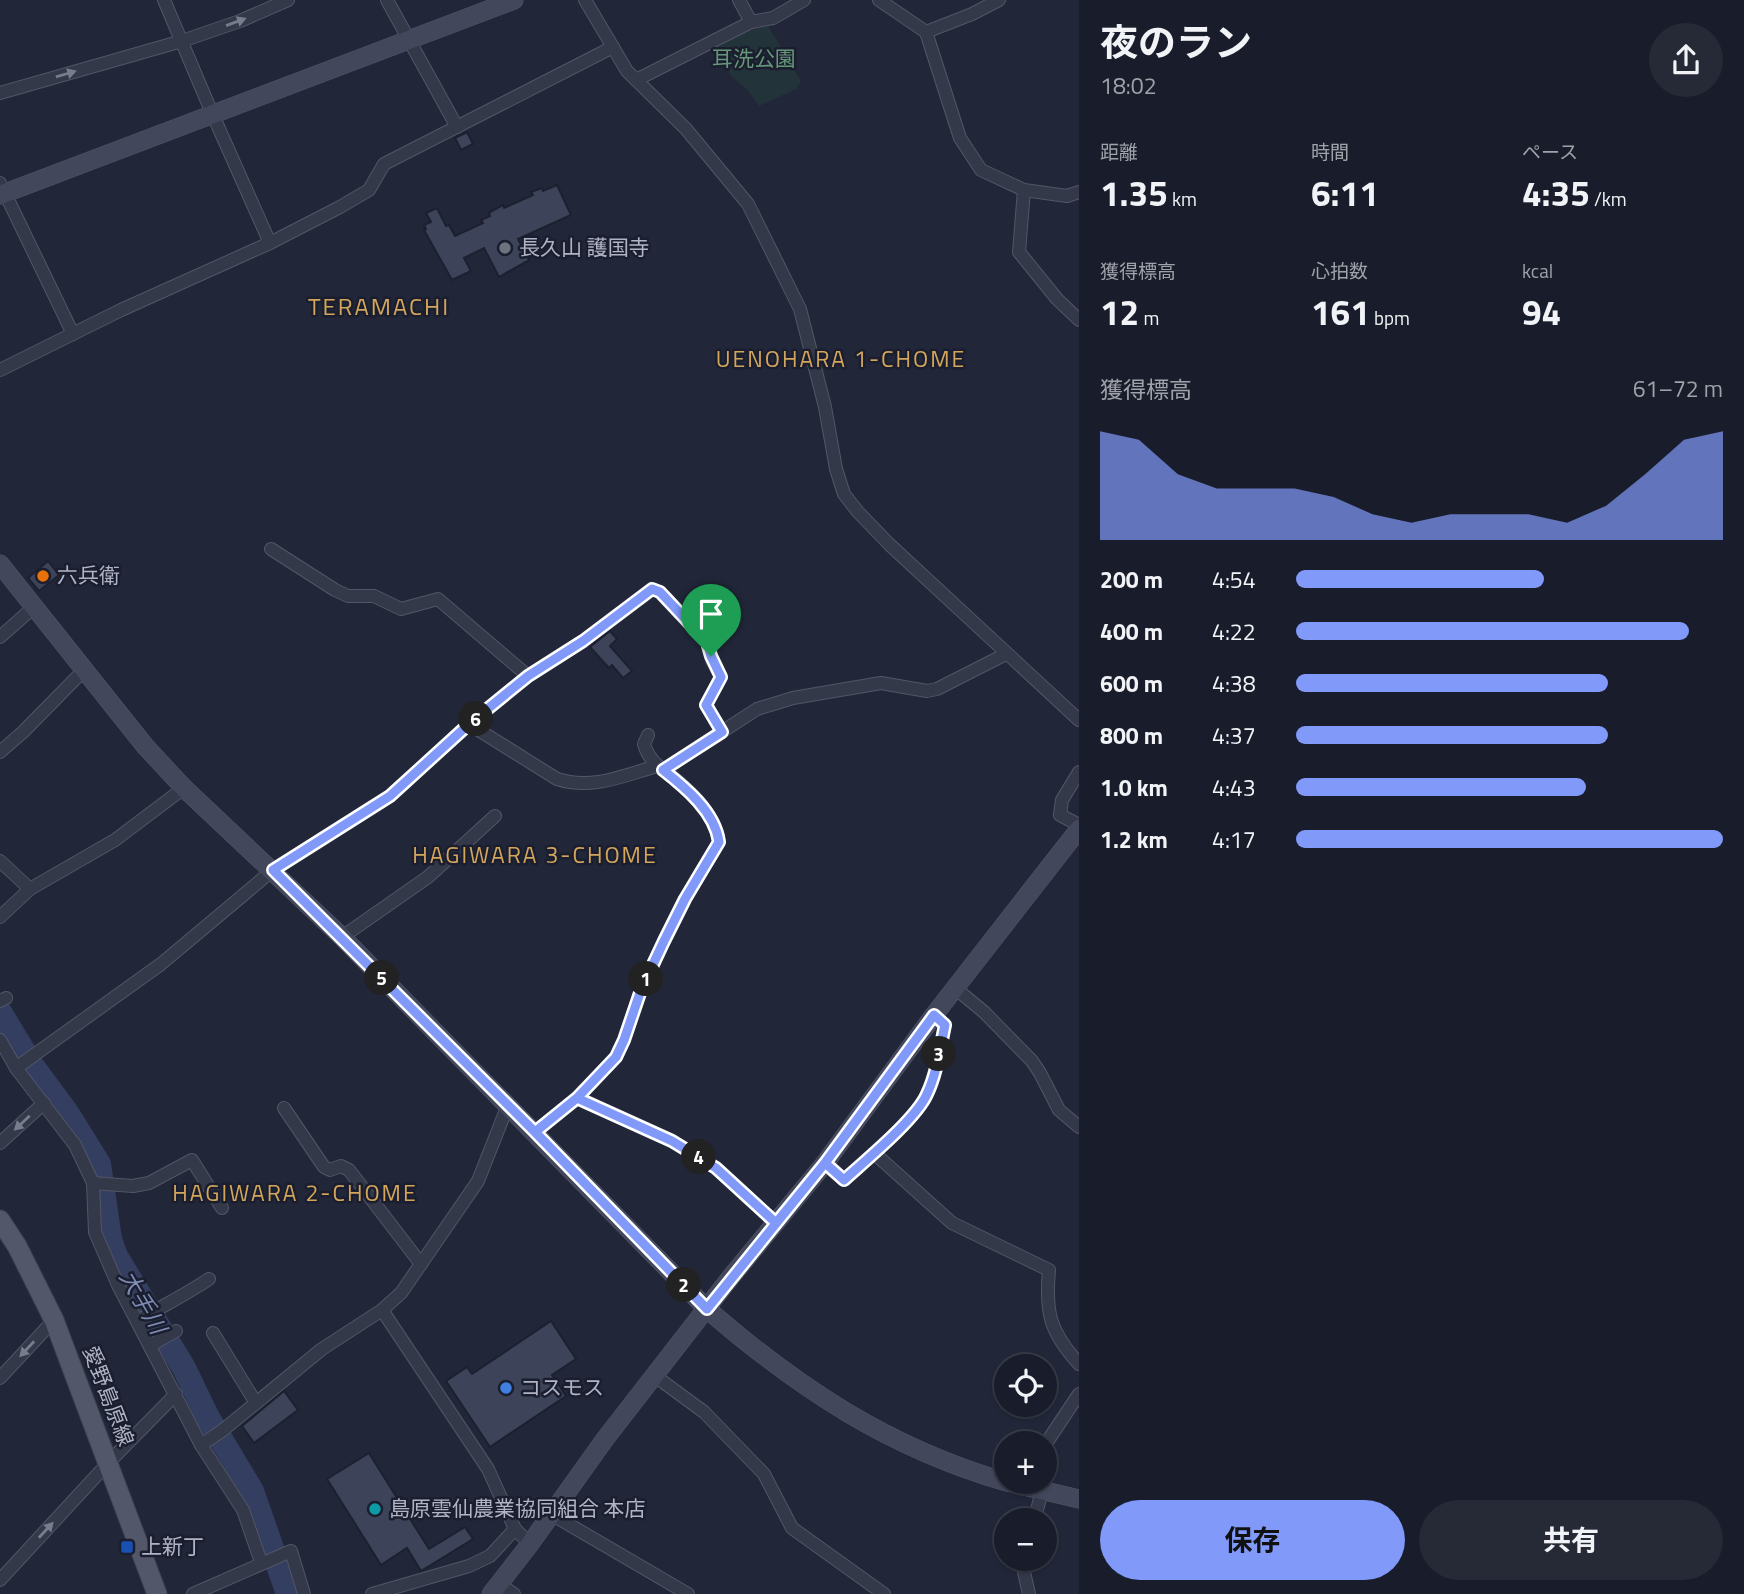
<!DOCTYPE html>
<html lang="ja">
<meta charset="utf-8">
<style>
body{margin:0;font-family:"Titillium Web","Noto Sans JP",sans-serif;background:#262a37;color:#f1f3f6;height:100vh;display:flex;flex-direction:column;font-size:26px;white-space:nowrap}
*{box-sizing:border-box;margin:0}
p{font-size:23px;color:#9fa2a9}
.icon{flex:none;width:38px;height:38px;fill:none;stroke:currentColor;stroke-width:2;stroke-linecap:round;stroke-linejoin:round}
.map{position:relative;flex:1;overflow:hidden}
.sheet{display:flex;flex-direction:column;background:#191d2b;width:665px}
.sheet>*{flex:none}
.buttons{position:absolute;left:994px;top:1354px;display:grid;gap:14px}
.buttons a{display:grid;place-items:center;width:63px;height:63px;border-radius:50%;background:#191d2b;box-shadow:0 2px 5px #0004,0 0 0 2px #373b47;font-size:35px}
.pin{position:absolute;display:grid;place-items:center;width:60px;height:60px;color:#fff;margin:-72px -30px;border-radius:50% 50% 50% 0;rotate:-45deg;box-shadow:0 0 7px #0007}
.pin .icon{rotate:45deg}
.km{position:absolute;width:35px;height:35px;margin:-18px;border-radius:50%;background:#222;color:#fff;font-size:19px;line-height:35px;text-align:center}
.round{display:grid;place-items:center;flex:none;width:74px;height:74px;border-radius:37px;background:#262a37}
.summary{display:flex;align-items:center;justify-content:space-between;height:119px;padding:0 21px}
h1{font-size:38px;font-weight:700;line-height:52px}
.metrics{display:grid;grid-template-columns:repeat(3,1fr);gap:10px;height:119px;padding:7px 21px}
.metrics div{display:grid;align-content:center}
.metrics b{font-size:35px;font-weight:700}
.metrics small{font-size:19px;font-weight:400}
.metrics p{font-size:19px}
.chart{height:196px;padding:14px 21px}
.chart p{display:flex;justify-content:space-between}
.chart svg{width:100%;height:126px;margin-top:7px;fill:#8199f8;opacity:.7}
.primary-button{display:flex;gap:14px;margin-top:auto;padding:14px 21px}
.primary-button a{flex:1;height:80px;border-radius:42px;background:#8199f8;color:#111;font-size:28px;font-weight:700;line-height:80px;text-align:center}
.primary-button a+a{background:#262a37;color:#f1f3f6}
ul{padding:0 21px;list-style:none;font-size:23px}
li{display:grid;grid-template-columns:112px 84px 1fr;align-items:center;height:52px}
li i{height:18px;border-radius:9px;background:#8199f8}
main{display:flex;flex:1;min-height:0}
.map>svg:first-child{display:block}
.green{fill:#23333a}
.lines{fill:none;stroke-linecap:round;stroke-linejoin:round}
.river{stroke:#343e60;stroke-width:24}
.building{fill:#3d4459;stroke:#1c2030;stroke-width:2}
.street-casing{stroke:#525667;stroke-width:14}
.secondary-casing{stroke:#525667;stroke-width:19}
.primary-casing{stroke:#3e4252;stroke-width:21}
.street{stroke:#343949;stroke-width:12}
.secondary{stroke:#42475c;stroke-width:18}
.primary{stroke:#525869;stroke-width:19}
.oneway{fill:#787c8d}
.route-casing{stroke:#fff;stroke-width:14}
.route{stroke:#8199f8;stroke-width:9}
.worship-dot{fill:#6b7280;stroke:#1a1e2e;stroke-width:2.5}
.food-dot{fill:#e8710a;stroke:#1a1e2e;stroke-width:2.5}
.shop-dot{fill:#3f7fe0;stroke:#1a1e2e;stroke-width:2.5}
.culture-dot{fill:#0f9aa8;stroke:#1a1e2e;stroke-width:2.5}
.transit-dot{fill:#1a4fb4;stroke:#1a1e2e;stroke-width:2.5}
.labels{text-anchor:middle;stroke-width:5;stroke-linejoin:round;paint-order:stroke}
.park-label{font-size:21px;fill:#66967a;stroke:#1a1e2e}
.poi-label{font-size:21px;fill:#afb3c5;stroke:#1a1e2e;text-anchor:start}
.street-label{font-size:21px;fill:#afb3c5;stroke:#1a1e2e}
.neighbourhood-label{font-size:23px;letter-spacing:2px;fill:#d4a65c;stroke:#1a1e2e}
.water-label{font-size:23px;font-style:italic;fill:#7e8bb2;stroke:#1a1e2e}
.quarter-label{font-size:24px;letter-spacing:2px;fill:#d4a65c;stroke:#1a1e2e}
</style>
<main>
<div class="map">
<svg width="1079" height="1594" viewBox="0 0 1079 1594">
<rect width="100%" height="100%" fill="#212739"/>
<polygon class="green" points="768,26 801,81 796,89 759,106 749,91 731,76 717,48 744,31"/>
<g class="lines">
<polyline class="river" points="0,1012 32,1065 68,1114 99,1164 110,1239 116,1256 184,1368 207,1416 252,1491 288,1594"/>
</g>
<g class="building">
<polygon points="467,132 473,144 461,150 455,138"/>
<polygon points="557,185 571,215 518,239 529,260 499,277 484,248 464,258 471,271 452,280 424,230 426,229 424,225 431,222 426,213 437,208 446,226 449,225 455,236 483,223 481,220 490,216 489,213 503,205 504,208 533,195 531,192 542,188 543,191"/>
<polygon points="48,561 59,575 39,591 28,578"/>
<polygon points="610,631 617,639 610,646 632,671 623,678 612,665 609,668 590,647"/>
<polygon points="551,1321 576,1359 552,1375 566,1396 490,1447 446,1381 467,1367 472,1374"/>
<polygon points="284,1391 298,1410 254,1443 242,1426"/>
<polygon points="369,1453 429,1549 465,1527 473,1539 421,1571 407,1548 381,1565 327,1479"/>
</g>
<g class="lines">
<g class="street-casing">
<g id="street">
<polyline points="164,0 212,113 270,243"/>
<polyline points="387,0 457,127"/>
<polyline points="585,0 627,71 686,129 748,204 800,309 825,407 836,469 844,494 858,512 890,545 1079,720"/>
<polyline points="739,0 751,22"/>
<polyline points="879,0 926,32 960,138 981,170 1024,190 1067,196 1079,192"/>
<polyline points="926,32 972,14 999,0"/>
<polyline points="636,80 751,22 773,18 804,0"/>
<polyline points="0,93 182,41 240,21 288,0"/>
<polyline points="0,183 73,334"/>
<polyline points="1024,190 1019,252 1057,299 1079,320"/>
<polyline points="0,370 121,310 270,243 340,207 369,190 384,164 613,47"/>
<polyline points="271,549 335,590 348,596 374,596 401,609 438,599 528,676"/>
<polyline points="0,637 34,607"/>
<path d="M469,724L557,779C592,790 622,776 657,766"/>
<polyline points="0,752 23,732 84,670"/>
<polyline points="663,770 757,709 793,698 881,683 927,691 937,689 1006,654"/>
<polyline points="1079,772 1062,800 1060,815 1079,825"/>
<polyline points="0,861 30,889"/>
<polyline points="0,917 30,889 115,840 184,788"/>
<polyline points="342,937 428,877 495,816"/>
<polyline points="955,988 984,1012 1032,1061 1040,1073 1059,1110 1079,1127"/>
<polyline points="0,1001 6,998"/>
<polyline points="0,1040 16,1068 75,1145 93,1183 95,1232 118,1285 201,1445 243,1510 261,1562"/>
<polyline points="16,1068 161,964 273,870 390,796 469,724 528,676 583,641 652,589 660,592 707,642 712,660 721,677 706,705 722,732"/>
<polyline points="577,1098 672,1141 716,1168 776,1223"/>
<polyline points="284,1108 324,1167 330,1170 341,1166 349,1170 421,1264"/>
<path d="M535,1132L577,1098L616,1057L624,1040L641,990L664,941L685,899L719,842C716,819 698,799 681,784C666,770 650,765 644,744L648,735"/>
<polyline points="0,1143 44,1103"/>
<path d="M874,1153L952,1223L1049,1270C1045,1313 1050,1332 1079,1364"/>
<path d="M825,1163L844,1180C866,1160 916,1119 927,1094C937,1073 940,1048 945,1025L934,1015"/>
<polyline points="93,1183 133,1186 149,1183 192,1160 222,1208"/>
<polyline points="382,1310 488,1469 515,1529 530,1544"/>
<path d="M138,1321C162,1306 185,1295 209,1279"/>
<polyline points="213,1333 256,1403"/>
<polyline points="151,1345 176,1331"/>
<polyline points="655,1376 704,1412 764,1474 792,1528 884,1594"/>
<polyline points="0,1378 54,1320"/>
<polyline points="201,1445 223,1430 322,1349 382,1310 401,1293 478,1181 508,1105"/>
<polyline points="1045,1445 1079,1394"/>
<polyline points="551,1514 688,1594"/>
<polyline points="1034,1521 1042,1491"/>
<polyline points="1024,1559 1024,1572 1029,1594"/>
<polyline points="0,1580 109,1462 176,1394"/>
<polyline points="499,1584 514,1594"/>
<polyline points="193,1594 291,1551 304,1594"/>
<polyline points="372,1594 469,1566 490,1556 515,1529"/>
</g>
</g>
<g class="secondary-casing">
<g id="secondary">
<polyline points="0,195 514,0"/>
<path d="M0,564L145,746L184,788L342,937L707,1309C798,1388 889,1448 1006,1482"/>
<polyline points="1007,1482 1079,1499"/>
<polyline points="491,1594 530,1544 605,1439 730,1278 825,1163 934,1015 1079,829"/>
</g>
</g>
<g class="primary-casing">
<polyline id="primary" points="0,1220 17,1246 54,1320 157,1594"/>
</g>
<use href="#street" class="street"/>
<use href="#secondary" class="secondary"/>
<use href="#primary" class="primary"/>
</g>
<defs><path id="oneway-solid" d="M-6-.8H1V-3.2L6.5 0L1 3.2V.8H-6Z" transform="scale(1.75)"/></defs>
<g class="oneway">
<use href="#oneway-solid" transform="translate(236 22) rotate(-20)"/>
<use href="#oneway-solid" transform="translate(66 74) rotate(-16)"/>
<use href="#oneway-solid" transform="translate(22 1123) rotate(137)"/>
<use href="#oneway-solid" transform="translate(27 1349) rotate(133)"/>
<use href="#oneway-solid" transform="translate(46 1530) rotate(-47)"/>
</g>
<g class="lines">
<g class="route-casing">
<path id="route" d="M711,656L721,677L706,705L722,732L663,770C686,788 715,812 719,842L685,899L664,941L641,990L624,1040L616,1057L577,1098L535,1132L707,1309L825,1163L844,1180C866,1160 916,1119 927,1094C937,1073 940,1048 945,1025L934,1015L825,1163L776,1223L716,1168L672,1141L577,1098L535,1132L273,870L390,796L469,724L528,676L583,641L652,589L660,592L707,642L711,656"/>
</g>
<use href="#route" class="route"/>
</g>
<circle class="worship-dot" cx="505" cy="248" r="7"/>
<circle class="food-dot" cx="43" cy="576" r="7"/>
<circle class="shop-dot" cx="506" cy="1388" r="7"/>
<circle class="culture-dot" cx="375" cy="1509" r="7"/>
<rect class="transit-dot" x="120" y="1540" width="14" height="14" rx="3.5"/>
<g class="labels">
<g class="park-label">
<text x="754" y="66">耳洗公園</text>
</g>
<g class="poi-label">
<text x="519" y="255">長久山 護国寺</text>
<text x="57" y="583">六兵衛</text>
<text x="520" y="1395">コスモス</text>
<text x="389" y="1516">島原雲仙農業協同組合 本店</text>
<text x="141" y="1554">上新丁</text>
</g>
<g class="street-label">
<text transform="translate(108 1396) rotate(69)" y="7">愛野島原線</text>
</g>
<g class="neighbourhood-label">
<text x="841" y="367">UENOHARA 1-CHOME</text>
<text x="535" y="863">HAGIWARA 3-CHOME</text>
<text x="295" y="1201">HAGIWARA 2-CHOME</text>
</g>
<g class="water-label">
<text transform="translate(143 1302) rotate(60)" y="8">大手川</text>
</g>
<g class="quarter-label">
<text x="379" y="315">TERAMACHI</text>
</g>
</g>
</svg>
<div class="buttons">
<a><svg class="icon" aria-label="locate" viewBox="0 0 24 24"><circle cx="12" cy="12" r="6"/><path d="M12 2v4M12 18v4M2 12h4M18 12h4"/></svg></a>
<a>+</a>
<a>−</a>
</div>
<div class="pin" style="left:711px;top:656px;background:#1e9e55"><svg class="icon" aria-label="arrive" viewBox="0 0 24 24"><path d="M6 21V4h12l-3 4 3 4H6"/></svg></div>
<b class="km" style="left:646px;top:979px">1</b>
<b class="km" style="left:684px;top:1285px">2</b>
<b class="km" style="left:939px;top:1054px">3</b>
<b class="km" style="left:699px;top:1157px">4</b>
<b class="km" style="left:382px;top:978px">5</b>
<b class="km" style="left:476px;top:719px">6</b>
</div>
<section class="sheet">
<div class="summary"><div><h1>夜のラン</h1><p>18:02</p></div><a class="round"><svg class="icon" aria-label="share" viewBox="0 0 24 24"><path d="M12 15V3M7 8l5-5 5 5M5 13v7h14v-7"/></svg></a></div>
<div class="metrics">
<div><p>距離</p><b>1.35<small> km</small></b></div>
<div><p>時間</p><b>6:11</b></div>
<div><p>ペース</p><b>4:35<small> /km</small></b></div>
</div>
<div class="metrics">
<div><p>獲得標高</p><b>12<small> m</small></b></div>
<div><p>心拍数</p><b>161<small> bpm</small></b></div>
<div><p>kcal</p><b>94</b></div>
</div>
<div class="chart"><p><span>獲得標高</span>61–72 m</p>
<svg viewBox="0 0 160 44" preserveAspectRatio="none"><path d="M0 44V6L10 9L20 21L30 26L40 26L50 26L60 29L70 35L80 38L90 35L100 35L110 35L120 38L130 32L140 21L150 9L160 6V44z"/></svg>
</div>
<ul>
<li><b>200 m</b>4:54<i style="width:58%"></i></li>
<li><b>400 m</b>4:22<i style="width:92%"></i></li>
<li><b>600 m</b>4:38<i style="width:73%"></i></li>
<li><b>800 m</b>4:37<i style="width:73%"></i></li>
<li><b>1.0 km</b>4:43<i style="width:68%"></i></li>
<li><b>1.2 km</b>4:17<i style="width:100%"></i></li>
</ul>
<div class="primary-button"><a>保存</a><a>共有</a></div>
</section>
</main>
